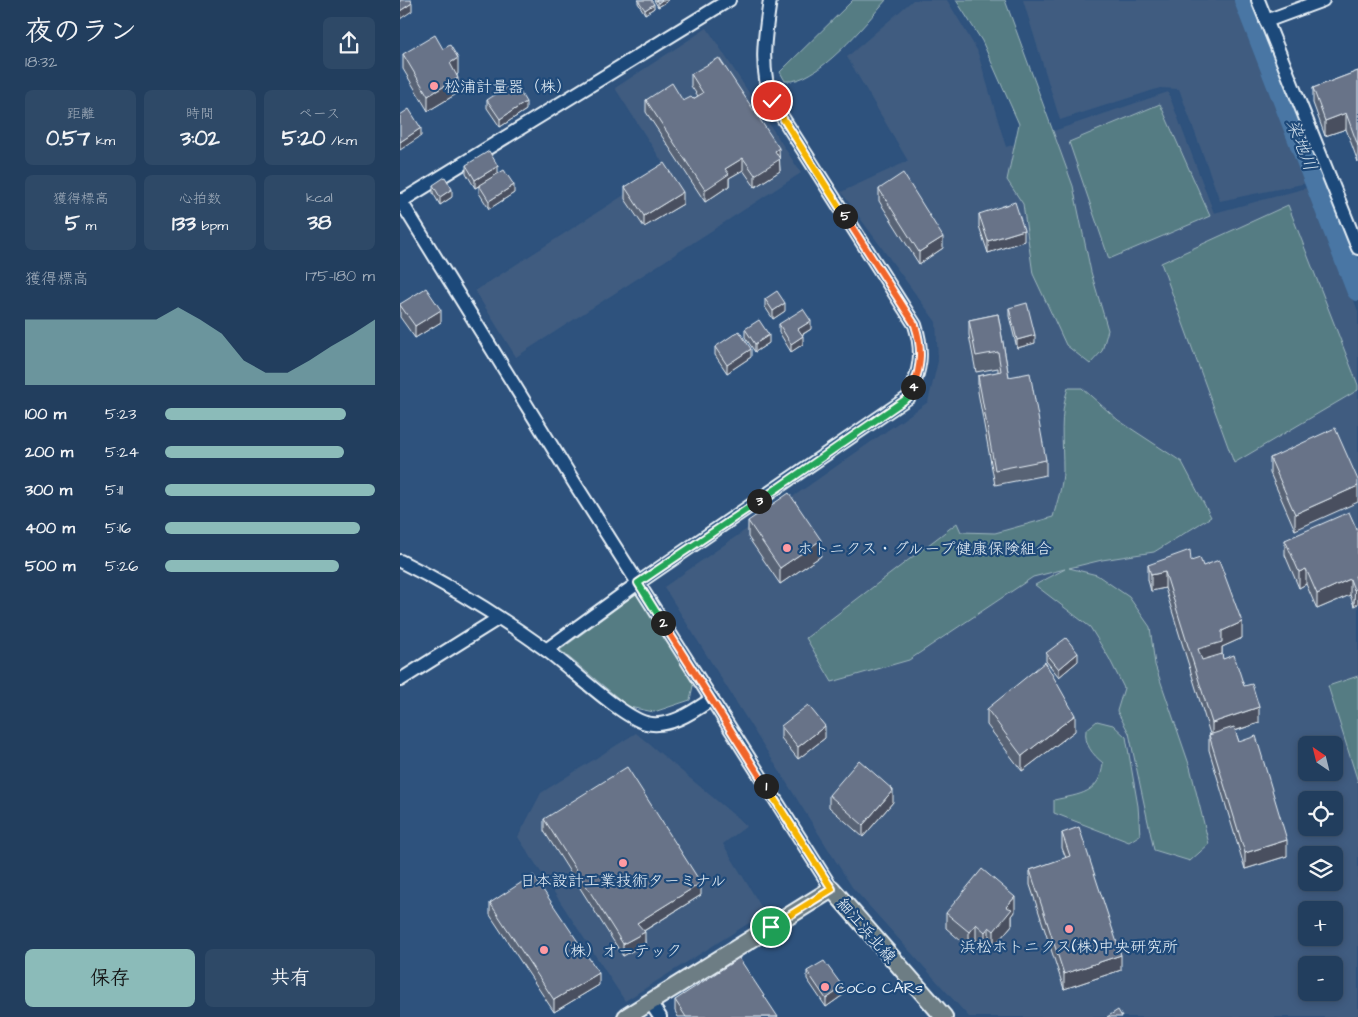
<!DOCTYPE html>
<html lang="ja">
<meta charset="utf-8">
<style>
body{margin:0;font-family:"Architects Daughter","Klee One",sans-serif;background:#2e4967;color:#f1f3f6;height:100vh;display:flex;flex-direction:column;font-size:19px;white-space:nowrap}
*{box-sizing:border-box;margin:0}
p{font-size:16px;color:#a2aebc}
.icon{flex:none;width:28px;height:28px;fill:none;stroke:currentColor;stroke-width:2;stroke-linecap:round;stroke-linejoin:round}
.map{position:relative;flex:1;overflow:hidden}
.details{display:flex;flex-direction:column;background:#223e5e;width:400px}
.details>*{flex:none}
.needle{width:32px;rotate:325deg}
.buttons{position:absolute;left:898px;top:736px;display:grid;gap:10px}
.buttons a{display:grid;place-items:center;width:45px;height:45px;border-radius:8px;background:#223e5e;box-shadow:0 2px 8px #0003,0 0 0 1px #3f5773;font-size:25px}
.pin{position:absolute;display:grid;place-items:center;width:42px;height:42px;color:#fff;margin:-21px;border:2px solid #fff;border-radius:50%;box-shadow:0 1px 5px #0007}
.km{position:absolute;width:25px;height:25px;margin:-12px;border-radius:50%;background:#222;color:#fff;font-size:14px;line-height:25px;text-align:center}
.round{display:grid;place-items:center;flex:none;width:52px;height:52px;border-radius:8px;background:#2e4967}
.overview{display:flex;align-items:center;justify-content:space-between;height:85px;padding:0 25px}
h1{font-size:28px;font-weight:800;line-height:38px}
.metrics{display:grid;grid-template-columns:repeat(3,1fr);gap:8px;height:85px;padding:5px 25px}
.metrics div{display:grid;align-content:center;border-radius:8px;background:#2e4967;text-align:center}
.metrics b{font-size:21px;font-weight:800}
.metrics small{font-size:14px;font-weight:400}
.metrics p{font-size:14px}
.chart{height:140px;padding:10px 25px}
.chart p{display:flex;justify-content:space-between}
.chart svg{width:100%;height:90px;margin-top:5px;fill:#8bbbb9;opacity:.7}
.cta{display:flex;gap:10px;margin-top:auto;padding:10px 25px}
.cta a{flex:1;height:58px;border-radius:8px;background:#8bbbb9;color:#111;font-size:20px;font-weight:800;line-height:58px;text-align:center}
.cta a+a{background:#2e4967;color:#f1f3f6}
ul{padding:0 25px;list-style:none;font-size:16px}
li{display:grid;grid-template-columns:80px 60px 1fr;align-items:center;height:38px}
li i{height:12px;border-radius:6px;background:#8bbbb9}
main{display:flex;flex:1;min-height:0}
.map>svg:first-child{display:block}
.built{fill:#3f5c80;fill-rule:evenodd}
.green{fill:#547c83;stroke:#9eb6be}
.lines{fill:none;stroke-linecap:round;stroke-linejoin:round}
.river{stroke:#4876a4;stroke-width:24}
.minor-casing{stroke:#e8f1f8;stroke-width:16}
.major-casing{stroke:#e8f1f8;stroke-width:20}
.minor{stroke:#1f4a7a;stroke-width:12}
.major{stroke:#6d7d84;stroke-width:16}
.wall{fill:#596375;stroke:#e8f1f8}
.shaded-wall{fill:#49505f;stroke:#e8f1f8}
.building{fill:#687388;stroke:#e8f1f8}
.split-1-casing{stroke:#fff;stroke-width:10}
.split-2-casing{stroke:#fff;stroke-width:10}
.split-3-casing{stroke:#fff;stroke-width:10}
.split-4-casing{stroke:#fff;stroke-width:10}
.split-5-casing{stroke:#fff;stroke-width:10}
.split-6-casing{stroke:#fff;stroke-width:10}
.split-1{stroke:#f5b400;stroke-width:6}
.split-2{stroke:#f0652b;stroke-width:6}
.split-3{stroke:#22a559;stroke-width:6}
.split-4{stroke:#22a559;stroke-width:6}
.split-5{stroke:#f0652b;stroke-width:6}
.split-6{stroke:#f5b400;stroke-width:6}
.poi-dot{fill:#ff9aa2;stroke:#1f4a7a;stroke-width:2}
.labels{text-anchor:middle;stroke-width:4.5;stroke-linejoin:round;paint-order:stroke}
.poi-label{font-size:16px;fill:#e8f1f8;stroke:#1f4a7a;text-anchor:start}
.street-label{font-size:16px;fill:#e8f1f8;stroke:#1f4a7a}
.water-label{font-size:18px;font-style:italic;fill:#d0dfeb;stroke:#1f4a7a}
</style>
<main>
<section class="details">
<div class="overview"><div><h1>夜のラン</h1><p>18:32</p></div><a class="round"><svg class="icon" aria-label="share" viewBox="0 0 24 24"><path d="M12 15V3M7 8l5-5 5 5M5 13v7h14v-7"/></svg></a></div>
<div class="metrics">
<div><p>距離</p><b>0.57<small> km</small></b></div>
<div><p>時間</p><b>3:02</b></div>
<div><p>ペース</p><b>5:20<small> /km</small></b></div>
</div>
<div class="metrics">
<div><p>獲得標高</p><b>5<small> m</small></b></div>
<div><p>心拍数</p><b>133<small> bpm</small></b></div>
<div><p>kcal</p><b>38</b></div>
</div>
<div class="chart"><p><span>獲得標高</span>175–180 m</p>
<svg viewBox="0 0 160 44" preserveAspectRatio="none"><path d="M0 44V12L10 12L20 12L30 12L40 12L50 12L60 12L70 6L80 12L90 19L100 32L110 38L120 38L130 32L140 25L150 19L160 12V44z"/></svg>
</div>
<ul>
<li><b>100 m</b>5:23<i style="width:86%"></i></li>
<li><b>200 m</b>5:24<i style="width:85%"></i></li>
<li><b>300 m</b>5:11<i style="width:100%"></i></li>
<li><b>400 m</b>5:16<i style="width:93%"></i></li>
<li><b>500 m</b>5:26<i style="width:83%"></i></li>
</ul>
<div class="cta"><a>保存</a><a>共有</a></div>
</section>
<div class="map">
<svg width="958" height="1017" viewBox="0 0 958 1017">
<rect width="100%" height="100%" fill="#2e527d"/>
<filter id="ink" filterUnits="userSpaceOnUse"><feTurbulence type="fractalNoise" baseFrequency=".02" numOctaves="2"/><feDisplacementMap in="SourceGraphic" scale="10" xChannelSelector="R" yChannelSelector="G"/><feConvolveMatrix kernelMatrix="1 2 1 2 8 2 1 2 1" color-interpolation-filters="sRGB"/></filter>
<g filter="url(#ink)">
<g class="built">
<path d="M513,0H547L577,50L606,147L768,92L814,213L910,187L958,311V1017H569L452,887L264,587L528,402L538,361L536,322L441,192L508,161L447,57ZM906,745H934V772H906ZM906,800H934V828H906ZM906,855H934V882H906ZM906,910H934V938H906ZM906,965H934V992H906Z"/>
<polygon points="623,0 841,0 912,182 820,201 779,89 760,88 660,120"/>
<polygon points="307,28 401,173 116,357 75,291 266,168 215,88"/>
<polygon points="236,733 347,826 323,844 365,913 225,1001 118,837 141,793"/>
</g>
<g class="green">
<path d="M453,0H486C466,23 417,85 385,81L380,72Z"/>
<polygon points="556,0 605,0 673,186 691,272 708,330 702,351 690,364 666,345 648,306 633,274 623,204 607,180 619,124 582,41"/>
<polygon points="760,104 810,216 709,259 669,142"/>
<polygon points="888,205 958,385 958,390 834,463 761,263"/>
<path d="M668,388H682L718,420L782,462L811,517L754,552L702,560L669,568L697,575L729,597L750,627L755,665L790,767L809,844L790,861L754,850L729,733L717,711L724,688L709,658L690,627L635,585L665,569L633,577L509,660L432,682L406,638L557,523L561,532L595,533L653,517C657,502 663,485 663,470C663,442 659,415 668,388Z"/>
<polygon points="236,594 294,681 290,700 254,712 229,707 160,650"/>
<polygon points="958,676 958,782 928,686"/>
<path d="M697,721L713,725L726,737L738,806L740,835L729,842L654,813V800C680,794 700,794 703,763C692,754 684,744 686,730Z"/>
</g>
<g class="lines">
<polyline class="river" points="846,0 958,289"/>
<g class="minor-casing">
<g id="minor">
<polyline points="858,0 958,248"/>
<polyline points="866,21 923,0"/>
<polyline points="0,200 177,487 432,889"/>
<polyline points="0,202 329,0"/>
<path d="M0,561C51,586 99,616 145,649C170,667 220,716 246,723C269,729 294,711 312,699"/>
<path d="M146,650L238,583L509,397C520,370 524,353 515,325L372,101C359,68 365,35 370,0"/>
<polyline points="0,680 99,618"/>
<polyline points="250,1002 260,1017"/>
</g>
</g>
<g class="major-casing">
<polyline id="major" points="226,1017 432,889 544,1017"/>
</g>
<use href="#minor" class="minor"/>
<use href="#major" class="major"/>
</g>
<g class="wall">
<polygon points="238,0 251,0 254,8 245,14 238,3"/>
<polygon points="254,0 268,0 268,1 258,7"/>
<polygon points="3,54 58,74 57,75 58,93 28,111 3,69"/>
<polygon points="958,71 958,162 946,129 925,136 913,103 913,88"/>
<polygon points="291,74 379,158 380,171 355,187 343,170 329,178 329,186 305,202 246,112 246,100 283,101 293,99 298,96 291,86"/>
<polygon points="87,100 126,110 100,127 87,108"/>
<polygon points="66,165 98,174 114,193 89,209 79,193 79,186 75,188 66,173"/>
<polygon points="33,185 52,197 40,205 33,193"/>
<polygon points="225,187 283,204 244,227 225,199"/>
<polygon points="479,189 543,248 519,264 479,201"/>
<polygon points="579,214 624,241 588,253 579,226"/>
<polygon points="365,299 385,311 373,319 365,307"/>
<polygon points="0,304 41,322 15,338 0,317"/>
<polygon points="609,308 635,343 617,348 609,316"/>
<polygon points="598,314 609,377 646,460 646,475 595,485 578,392 578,376 598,372 598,368 576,372 569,335 569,320"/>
<polygon points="379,324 411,329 402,335 403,344 391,352 379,332"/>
<polygon points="345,329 369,343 355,352 345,337"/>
<polygon points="315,347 351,357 327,373 315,355"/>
<polygon points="870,458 958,480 895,530 870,473"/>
<polygon points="348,521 421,556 380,584 348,537"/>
<polygon points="958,532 954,606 950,595 917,609 906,584 899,588 885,555 885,540"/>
<polygon points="791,561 803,566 842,638 822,647 822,656 823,659 844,686 859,723 835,731 839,742 887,856 845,869 809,750 809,735 810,734 765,588 751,591 748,580 748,565"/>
<polygon points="646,653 678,661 659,677 646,661"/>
<polygon points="587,709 675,731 622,771 587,725"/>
<polygon points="381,726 425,738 398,759 381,738"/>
<polygon points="429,795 493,802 463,837 429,807"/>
<polygon points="144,819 301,895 244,931 245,944 223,956 144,831"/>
<polygon points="662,833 721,970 664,989 630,885 630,870 666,858 662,848"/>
<polygon points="90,903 199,985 154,1012 90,915"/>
<polygon points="615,912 612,916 612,925 594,946 589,942 585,948 576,940 569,948 546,928 546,913"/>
<polygon points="407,971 443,995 426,1007 407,979"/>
<polygon points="275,1000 378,1017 278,1017 275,1011"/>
</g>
<g class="shaded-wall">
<polygon points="262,0 268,0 268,1 258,7 258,3"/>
<polygon points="12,3 12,11 0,19 0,11"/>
<polygon points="254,4 254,8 245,14 245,10"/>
<polygon points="58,58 58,74 50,79 50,63"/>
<polygon points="58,78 58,93 28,111 28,96"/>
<polygon points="126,102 126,110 100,127 100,119"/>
<polygon points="946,113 946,129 925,136 925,121"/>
<polygon points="21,128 21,136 0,150 0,142"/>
<polygon points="379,148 380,171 355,187 355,175 375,151"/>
<polygon points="343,158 343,170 329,178 329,186 305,202 305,190 325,169"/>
<polygon points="98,166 98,174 75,188 75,180"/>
<polygon points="114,185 114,193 89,209 89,201"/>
<polygon points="52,189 52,197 40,205 40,197"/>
<polygon points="283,192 283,204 244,227 244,216"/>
<polygon points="624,230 624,241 588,253 588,241"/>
<polygon points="543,237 543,248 519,264 519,252"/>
<polygon points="385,303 385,311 373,319 373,311"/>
<polygon points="41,310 41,322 15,338 15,326"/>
<polygon points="411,321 411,329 398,337 398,329"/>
<polygon points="369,335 369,343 355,352 355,344"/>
<polygon points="635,335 635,343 617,348 617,340"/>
<polygon points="403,336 403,344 391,352 391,344"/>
<polygon points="351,349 351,357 327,373 327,365"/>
<polygon points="958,486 958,502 895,530 895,514"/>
<polygon points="421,540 421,556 380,584 380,568"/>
<polygon points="906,569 906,584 899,588 899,572"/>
<polygon points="765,572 765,588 751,591 751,575"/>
<polygon points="958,574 958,604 954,606 955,576"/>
<polygon points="950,579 950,595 917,609 917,594"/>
<polygon points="842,622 842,638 822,647 822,658 798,664 798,649 822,631"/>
<polygon points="678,653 678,661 659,677 659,669"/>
<polygon points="859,707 859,723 812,738 812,723"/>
<polygon points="675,715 675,731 622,771 622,756"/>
<polygon points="425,726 425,738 398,759 398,747"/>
<polygon points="493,790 493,802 463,837 463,825"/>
<polygon points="887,840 887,856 845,869 845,853"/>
<polygon points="301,883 301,895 237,935 237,923"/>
<polygon points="615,897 615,912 612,916 612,925 594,946 594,931 606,907"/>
<polygon points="576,924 576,940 569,948 569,932"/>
<polygon points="589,927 589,942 585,948 585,932"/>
<polygon points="245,932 245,944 223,956 223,944"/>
<polygon points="721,955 721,970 664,989 664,974"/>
<polygon points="199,973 199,985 154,1012 154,1000"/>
<polygon points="443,987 443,995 426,1007 426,999"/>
</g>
<g class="building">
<polygon points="0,0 11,0 12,3 0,11"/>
<polygon points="238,0 251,0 254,4 245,10"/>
<polygon points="256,0 262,0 258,3"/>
<polygon points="35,35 43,49 50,45 58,58 50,63 58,78 28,96 3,54"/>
<polygon points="319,58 379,148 375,151 380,159 355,175 343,158 325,169 329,174 305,190 246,100 272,83 283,101 291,97 293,99 303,93 291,74"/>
<polygon points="958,71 958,146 946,113 925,121 913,88"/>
<polygon points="114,82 126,102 100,119 87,100"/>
<polygon points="9,109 21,128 0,142 0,115"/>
<polygon points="89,151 98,166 75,180 66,165"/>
<polygon points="264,163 283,192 244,216 225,187"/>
<polygon points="104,170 114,185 89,201 79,185"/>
<polygon points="503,173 543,237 519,252 479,189"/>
<polygon points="45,177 52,189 40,197 33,185"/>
<polygon points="615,202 624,230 588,241 579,214"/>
<polygon points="26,288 41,310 15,326 0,305 0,304"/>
<polygon points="377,291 385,303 373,311 365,299"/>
<polygon points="627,303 635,335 617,340 609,308"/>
<polygon points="403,309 411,321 398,329 403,336 391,344 379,324"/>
<polygon points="598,314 609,377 630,373 646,460 595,470 578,376 601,371 598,352 576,356 569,320"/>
<polygon points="359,320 369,335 355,344 345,329"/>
<polygon points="339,331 351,349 327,365 315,347"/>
<polygon points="935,428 958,480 958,486 895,514 870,458"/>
<polygon points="389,493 421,540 380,568 348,521"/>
<polygon points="949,512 958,532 958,574 955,576 958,584 958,588 954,590 950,579 917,594 906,569 899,572 885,540"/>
<polygon points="790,550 791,561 800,558 803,566 819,560 842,622 822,631 822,642 798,649 802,660 822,654 823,659 834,655 844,686 852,684 859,707 812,723 765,572 751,575 748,565"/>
<polygon points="666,638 678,653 659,669 646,653"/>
<polygon points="645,662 675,715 622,756 587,709"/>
<polygon points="408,705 425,726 398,747 381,726"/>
<polygon points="834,727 839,742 856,736 887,840 845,853 809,735"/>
<polygon points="459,760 493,790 463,825 429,795"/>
<polygon points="227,767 301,883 237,923 245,932 223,944 144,819"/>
<polygon points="679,827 721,955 664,974 630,870 670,856 662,833"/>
<polygon points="582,869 615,897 606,907 612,909 594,931 589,927 585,932 576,924 569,932 546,913"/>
<polygon points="133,875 199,973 154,1000 90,903"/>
<polygon points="339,958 378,1017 286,1017 275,1000"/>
<polygon points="424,961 443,987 426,999 407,971"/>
<polygon points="718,1010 722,1017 707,1017"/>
</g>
</g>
<g class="lines" filter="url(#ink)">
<g class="split-1-casing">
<polyline id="split-1" points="366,786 432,889 371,927"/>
</g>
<g class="split-2-casing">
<polyline id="split-2" points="263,623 366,786"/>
</g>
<g class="split-3-casing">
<polyline id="split-3" points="263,623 238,583 359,501"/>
</g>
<g class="split-4-casing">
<polyline id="split-4" points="359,501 509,397 513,387"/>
</g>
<g class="split-5-casing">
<path id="split-5" d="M445,216L515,325C522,347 522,365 513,387"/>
</g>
<g class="split-6-casing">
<polyline id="split-6" points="372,101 445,216"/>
</g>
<use href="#split-1" class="split-1"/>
<use href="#split-2" class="split-2"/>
<use href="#split-3" class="split-3"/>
<use href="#split-4" class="split-4"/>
<use href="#split-5" class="split-5"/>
<use href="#split-6" class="split-6"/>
</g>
<g class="poi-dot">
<circle cx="34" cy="86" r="5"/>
<circle cx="387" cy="548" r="5"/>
<circle cx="223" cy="863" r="5"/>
<circle cx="669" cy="929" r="5"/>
<circle cx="144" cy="950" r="5"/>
<circle cx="425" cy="987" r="5"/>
</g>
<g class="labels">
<g class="poi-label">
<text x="44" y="92">松浦計量器（株）</text>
<text x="397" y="554">ホトニクス・グループ健康保険組合</text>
<text x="223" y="886" text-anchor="middle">日本設計工業技術ターミナル</text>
<text x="669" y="952" text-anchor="middle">浜松ホトニクス(株)中央研究所</text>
<text x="154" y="956">（株）オーテック</text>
<text x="435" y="993">CoCo CARs</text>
</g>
<g class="street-label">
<text transform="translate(467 930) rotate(49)" y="6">細江浜北線</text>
</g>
<g class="water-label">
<text transform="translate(902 145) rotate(69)" y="6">染地川</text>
</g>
</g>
</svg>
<div class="buttons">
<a><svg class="needle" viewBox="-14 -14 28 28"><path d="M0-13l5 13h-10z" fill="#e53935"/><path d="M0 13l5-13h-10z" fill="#a2aebc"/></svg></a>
<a><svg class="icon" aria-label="locate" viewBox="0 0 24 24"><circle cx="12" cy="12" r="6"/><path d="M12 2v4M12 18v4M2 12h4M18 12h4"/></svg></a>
<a><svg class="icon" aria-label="layers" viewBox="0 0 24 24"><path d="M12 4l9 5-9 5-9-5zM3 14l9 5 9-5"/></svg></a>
<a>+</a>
<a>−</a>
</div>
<div class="pin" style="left:371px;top:927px;background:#1e9e55"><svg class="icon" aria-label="arrive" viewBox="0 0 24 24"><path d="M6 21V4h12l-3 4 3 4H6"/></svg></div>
<div class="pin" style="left:372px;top:101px;background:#d93025"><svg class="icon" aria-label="check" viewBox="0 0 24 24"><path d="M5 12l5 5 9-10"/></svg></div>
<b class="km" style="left:366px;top:786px">1</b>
<b class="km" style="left:263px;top:623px">2</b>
<b class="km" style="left:359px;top:501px">3</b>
<b class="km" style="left:513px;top:387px">4</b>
<b class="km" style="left:445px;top:216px">5</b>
</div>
</main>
